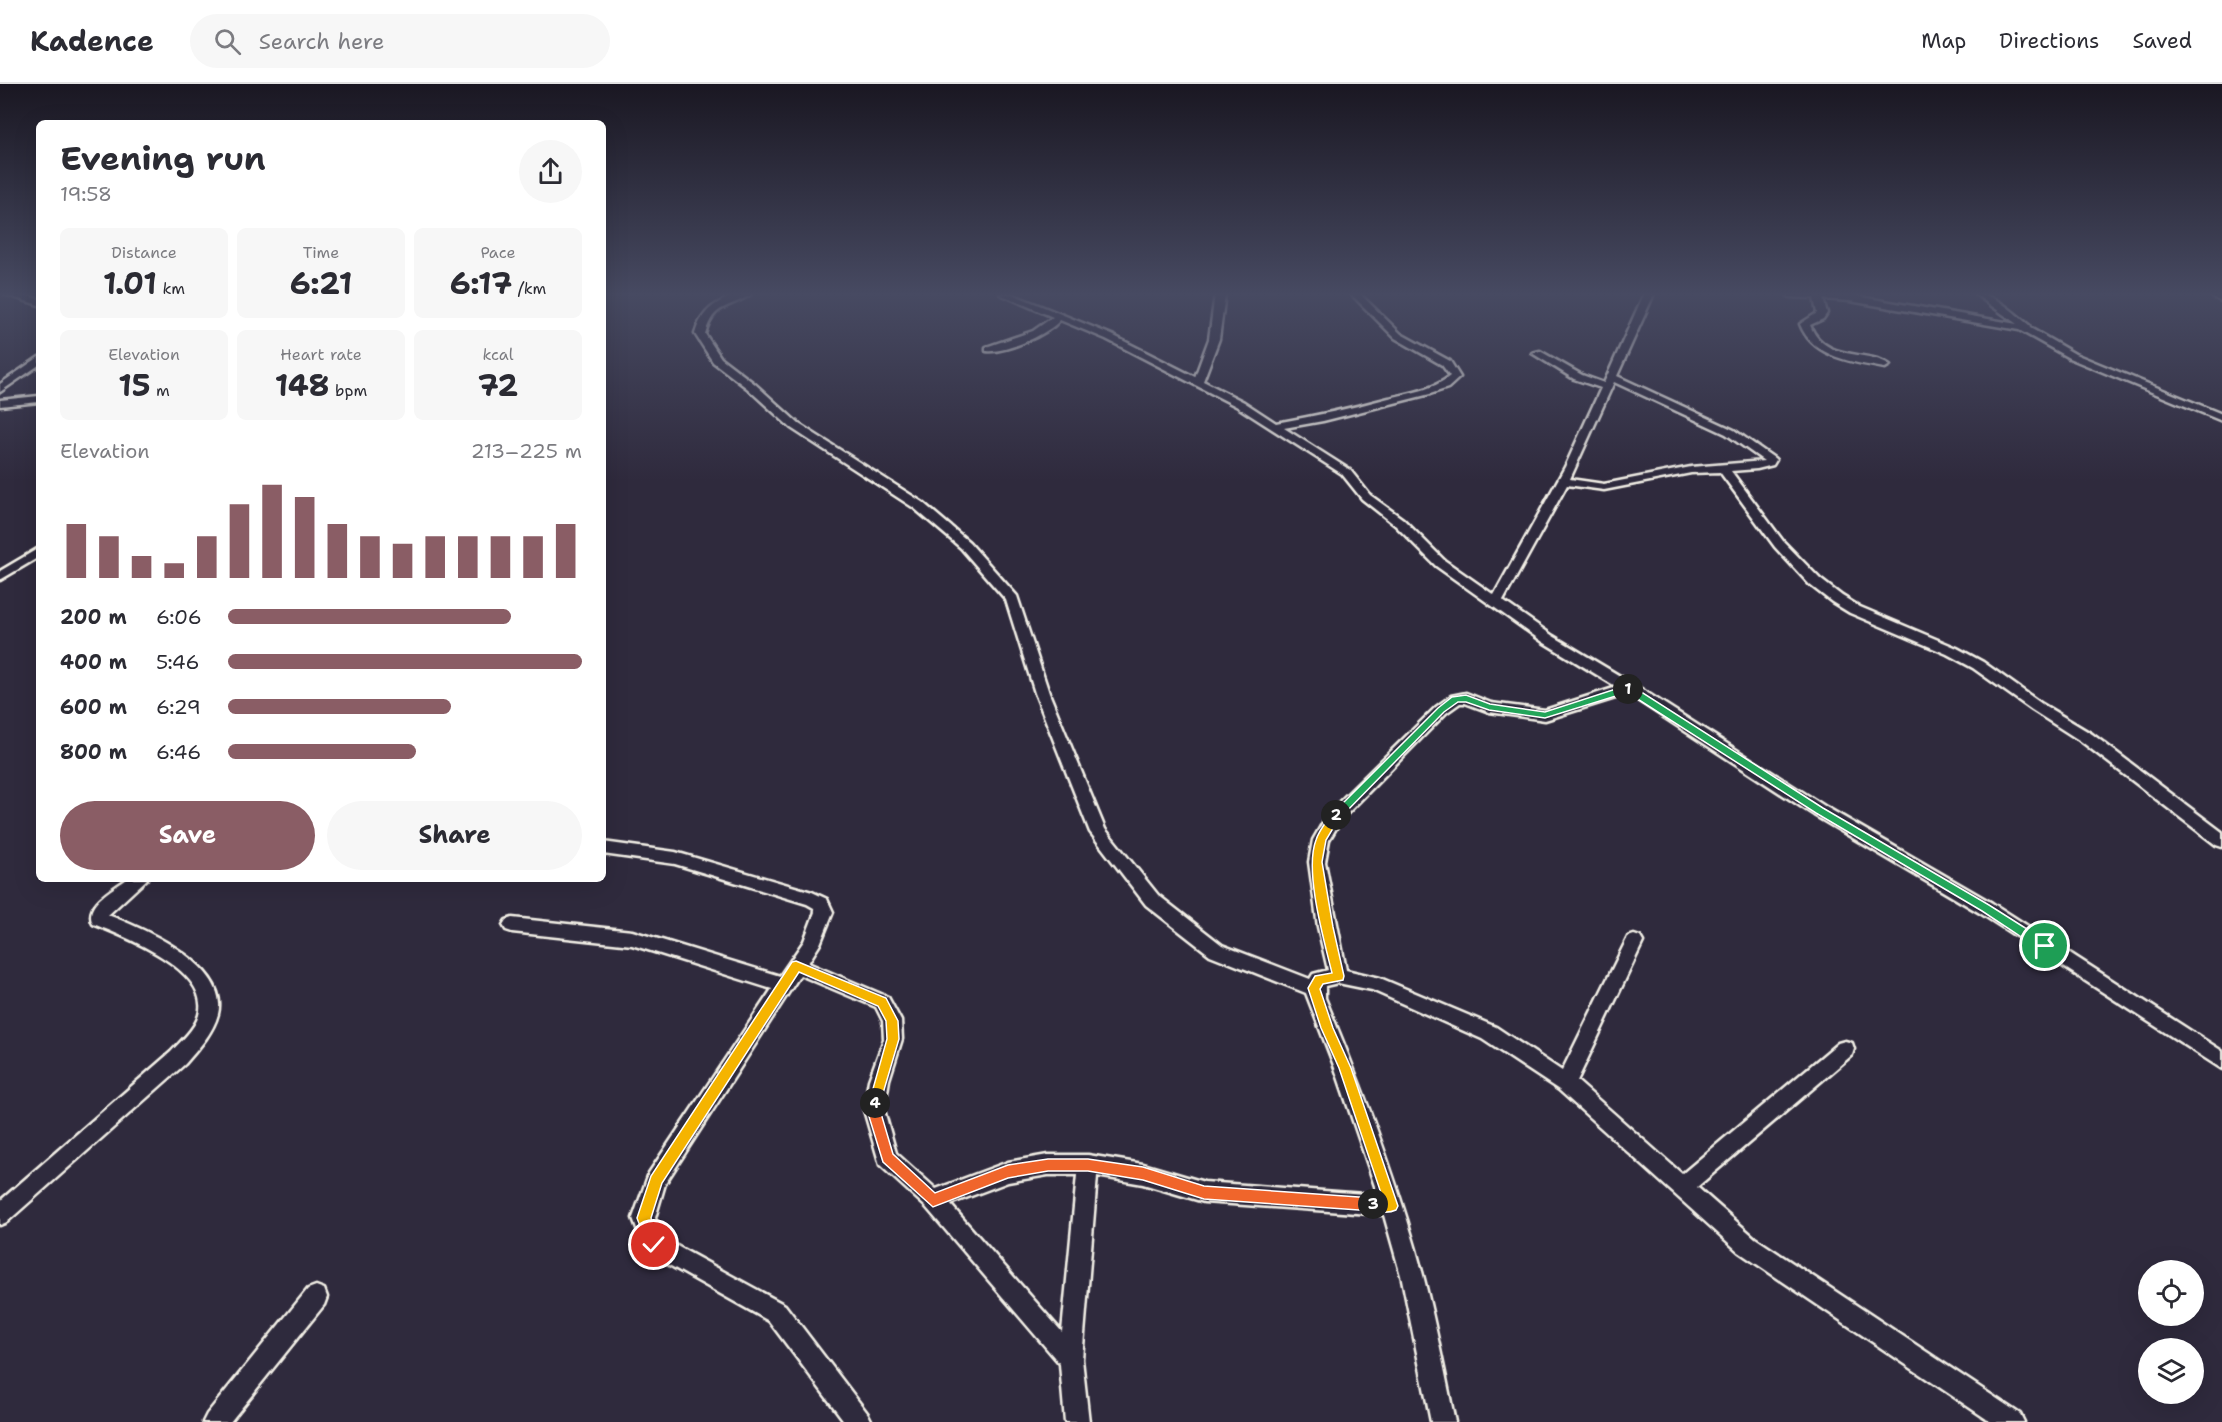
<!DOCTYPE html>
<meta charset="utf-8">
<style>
body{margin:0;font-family:"Shantell Sans",sans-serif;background:#f7f7f7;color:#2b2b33;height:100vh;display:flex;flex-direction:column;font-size:22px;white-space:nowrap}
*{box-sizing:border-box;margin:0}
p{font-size:20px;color:#7c7c81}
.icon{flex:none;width:33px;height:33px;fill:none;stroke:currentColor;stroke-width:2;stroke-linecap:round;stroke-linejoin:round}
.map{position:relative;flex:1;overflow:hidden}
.details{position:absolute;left:36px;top:36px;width:570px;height:762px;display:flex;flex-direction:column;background:#fff;border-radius:9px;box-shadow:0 6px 24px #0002}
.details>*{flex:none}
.fabs{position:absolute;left:2138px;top:1176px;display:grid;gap:12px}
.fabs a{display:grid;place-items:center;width:66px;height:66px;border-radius:50%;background:#fff;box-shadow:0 6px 24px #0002;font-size:30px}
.pin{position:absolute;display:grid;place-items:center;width:51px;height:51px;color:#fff;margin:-26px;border:3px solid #fff;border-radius:50%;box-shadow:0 2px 6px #0007}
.km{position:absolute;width:30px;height:30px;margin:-15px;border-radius:50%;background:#222;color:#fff;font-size:16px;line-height:30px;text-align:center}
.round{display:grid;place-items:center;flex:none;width:63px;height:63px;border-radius:32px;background:#f7f7f7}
.summary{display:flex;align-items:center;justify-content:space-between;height:102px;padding:0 24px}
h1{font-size:33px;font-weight:700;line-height:45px}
.metrics{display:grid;grid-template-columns:repeat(3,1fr);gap:9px;height:102px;padding:6px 24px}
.metrics div{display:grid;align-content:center;border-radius:9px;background:#f7f7f7;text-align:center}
.metrics b{font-size:30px;font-weight:700}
.metrics small{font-size:16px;font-weight:400}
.metrics p{font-size:16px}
.chart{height:168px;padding:12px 24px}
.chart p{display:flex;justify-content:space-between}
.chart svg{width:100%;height:108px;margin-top:6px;stroke:#8a5d65;stroke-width:6}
.action{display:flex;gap:12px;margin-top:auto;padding:12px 24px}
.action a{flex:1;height:69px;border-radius:36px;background:#8a5d65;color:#fff;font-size:24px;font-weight:700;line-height:69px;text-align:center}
.action a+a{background:#f7f7f7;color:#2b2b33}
ul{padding:0 24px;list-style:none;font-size:20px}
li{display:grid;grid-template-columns:96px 72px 1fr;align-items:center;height:45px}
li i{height:15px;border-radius:8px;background:#8a5d65}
header{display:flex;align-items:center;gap:36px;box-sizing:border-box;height:84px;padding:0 30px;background:#fff;border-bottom:2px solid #e1e1e2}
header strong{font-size:28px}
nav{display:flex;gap:33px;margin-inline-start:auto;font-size:21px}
.search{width:420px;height:54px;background:#f7f7f7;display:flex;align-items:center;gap:15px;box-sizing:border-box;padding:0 21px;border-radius:33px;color:#7c7c81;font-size:22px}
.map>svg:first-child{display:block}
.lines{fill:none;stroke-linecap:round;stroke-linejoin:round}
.minor-casing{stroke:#f4f1e8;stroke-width:5}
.major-casing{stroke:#f4f1e8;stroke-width:4}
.minor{fill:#2f2a3d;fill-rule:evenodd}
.major{fill:#2f2a3d;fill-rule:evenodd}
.split-1{fill:#22a559;stroke:#fff;stroke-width:1.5}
.split-2{fill:#22a559;stroke:#fff;stroke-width:1.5}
.split-3{fill:#f5b400;stroke:#fff;stroke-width:1.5}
.split-4{fill:#f0652b;stroke:#fff;stroke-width:1.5}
.split-5{fill:#f5b400;stroke:#fff;stroke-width:1.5}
</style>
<header>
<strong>Kadence</strong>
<div class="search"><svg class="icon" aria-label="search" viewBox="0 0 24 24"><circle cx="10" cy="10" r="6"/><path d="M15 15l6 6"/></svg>Search here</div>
<nav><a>Map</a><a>Directions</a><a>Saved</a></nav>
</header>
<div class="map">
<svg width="2222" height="1338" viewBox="0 0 2222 1338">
<rect width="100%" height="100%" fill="#2f2a3d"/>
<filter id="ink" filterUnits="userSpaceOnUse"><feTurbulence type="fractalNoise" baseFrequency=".0167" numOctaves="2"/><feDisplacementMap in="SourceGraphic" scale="12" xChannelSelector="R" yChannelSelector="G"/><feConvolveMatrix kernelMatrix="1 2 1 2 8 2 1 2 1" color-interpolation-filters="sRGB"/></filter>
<g filter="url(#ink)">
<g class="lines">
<g class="minor-casing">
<g id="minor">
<polygon points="4,210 19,210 39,215 39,221"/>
<path d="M738,210H751C730,225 714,218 705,250L721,274L755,300L799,340L922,418L969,458L1017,512L1049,609L1105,745L1158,811L1222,861L1310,895L1313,890L1328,886L1318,843L1309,778L1313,756L1329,728L1436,623L1451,612L1466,609L1491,619L1545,626L1617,603L1543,558L1436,482L1395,441L1362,415L1342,390L1236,322L1106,255L1060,236C1047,251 1005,269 986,267V263L1033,247L1053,233L1000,210H1012L1112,251L1195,293L1209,255L1215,210H1225L1219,255L1203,297L1244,318L1276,339C1315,332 1352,324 1389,314C1410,309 1433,306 1450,292L1442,281L1395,254L1351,210H1360L1401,250L1450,277L1460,293L1448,304L1430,310L1323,337L1284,344L1350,386L1370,411L1403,435L1444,476L1494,511L1565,383L1601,304L1574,295L1532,269L1540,267L1582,291L1604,299L1644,210H1654L1617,292L1734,346L1774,374L1776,376L1773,381L1757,385L1731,387L1783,457L1820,495L1842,512L1860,523L1957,564L1983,578L2042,620L2092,650L2222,748V763L2216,761L2082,658L2032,626L1973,584L1947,570L1850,529L1832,518L1810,501L1775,463L1720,388L1691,389L1604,406L1567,401L1503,517L1553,552L1635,601L1826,723L1992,819L2222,967V985L1980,829L1814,731L1628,610L1545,636L1489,628L1465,619H1460L1446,629L1341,736L1329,756L1325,778L1346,886L1380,894L1496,943L1562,987L1628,853L1634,851L1640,853L1643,858L1577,997L1682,1090L1838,959L1845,957L1852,959L1854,965L1852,971L1697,1103L1755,1154L2020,1330L2024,1338H1991L1739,1168L1559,1006L1482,955L1372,906L1338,899L1325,902V914C1363,1005 1399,1099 1424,1195C1436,1242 1445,1290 1455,1338H1431L1402,1195L1384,1131L1204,1118L1143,1100L1097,1092L1082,1275L1089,1338H1065L1060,1280L926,1123L880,1081L864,1026L869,996L884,955L883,937L876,923L800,891L665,1100L655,1134L662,1154L785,1221L868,1330L872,1338H845L769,1237L646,1168L633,1134L649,1089L772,905L632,861L512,848L506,846L503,841L506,836L512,834L632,847L780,892L804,857L815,828L814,824L807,820L675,780L603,770V758L675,768L812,808L827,815L833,828L820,860L808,879L888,913L901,937L902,955L889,996L884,1026L896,1069L936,1105L1008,1078L1048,1071H1088L1143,1080L1204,1098L1378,1111L1335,984L1306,909L1210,871L1146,821L1090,748L1035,609L1006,516L961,464L914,424L791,344L747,304L713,278L695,250C702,226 716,218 738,210ZM1614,298L1726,350L1764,377L1691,383L1604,400L1570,395ZM1048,1091H1077L1062,1248L950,1120L1008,1098Z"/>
<path d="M1786,210L1850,211L2017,240L1975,210C1996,210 2013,228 2029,241L2030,244L2075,270L2222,330V337L2069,274L2019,246L1850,217L1823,215L1827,229L1823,235L1810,241C1825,279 1868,265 1890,281L1885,284C1853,278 1813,274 1800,240L1817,229L1814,214L1790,213Z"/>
<polygon points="39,273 39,281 0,308 0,300"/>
<polygon points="39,312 39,318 0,322 0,316"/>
<polygon points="39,464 39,473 0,496 0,487"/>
<path d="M127,795H147L108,831C142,844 230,881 218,930C213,949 198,965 185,980L7,1138L0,1141V1117L171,968C181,957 195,945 199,931C212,886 124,852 93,840C83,820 114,805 127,795Z"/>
<polygon points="316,1202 324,1205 327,1213 324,1221 230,1338 203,1338 207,1330 308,1205"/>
</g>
</g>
<g class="major-casing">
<polygon id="major" points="2205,210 2222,210 2222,218"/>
</g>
<use href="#minor" class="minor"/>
<use href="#major" class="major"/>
</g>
</g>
<linearGradient id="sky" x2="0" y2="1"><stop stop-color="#1a1722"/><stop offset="0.53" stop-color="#474a62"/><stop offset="1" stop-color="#474a62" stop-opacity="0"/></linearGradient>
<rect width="2222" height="397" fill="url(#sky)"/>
<polygon class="split-1" points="1625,602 1632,602 1823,724 1989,821 2049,859 2049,866 2041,866 1982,827 1816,729 1625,607"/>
<polygon class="split-2" points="1628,601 1632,602 1632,607 1545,634 1489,626 1466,618 1458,618 1444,628 1340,734 1333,734 1331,731 1438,624 1452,613 1466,611 1490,620 1545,628"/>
<path class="split-3" d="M1336,727L1341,731L1326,756L1322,778L1333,843L1344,892L1343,896L1323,900L1320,905L1333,944L1351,984L1398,1122L1396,1126C1388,1130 1376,1128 1368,1125L1366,1120L1368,1116L1383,1115L1339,984L1321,944L1308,904L1315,892L1332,889C1324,856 1304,787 1316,756C1319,746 1327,737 1333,728Z"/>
<polygon class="split-4" points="875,1013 881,1019 880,1026 893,1070 935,1109 1008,1081 1048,1075 1088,1075 1143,1083 1204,1102 1373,1114 1377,1116 1379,1120 1377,1125 1373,1127 1204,1115 1143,1096 1088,1087 1048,1087 1008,1094 933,1123 883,1078 867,1026 871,1015"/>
<polygon class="split-5" points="796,877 886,914 898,937 899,955 879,1023 875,1025 869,1019 887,955 886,937 878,922 799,888 662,1099 651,1134 661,1161 659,1166 654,1168 649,1166 637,1134 651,1092 792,878"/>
</svg>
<div class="fabs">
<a><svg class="icon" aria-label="locate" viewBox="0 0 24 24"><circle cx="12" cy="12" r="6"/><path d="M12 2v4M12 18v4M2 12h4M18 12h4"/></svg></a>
<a><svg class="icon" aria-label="layers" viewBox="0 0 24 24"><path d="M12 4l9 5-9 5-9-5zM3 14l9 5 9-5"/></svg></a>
</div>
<div class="pin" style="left:2045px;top:862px;background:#1e9e55"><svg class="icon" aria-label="arrive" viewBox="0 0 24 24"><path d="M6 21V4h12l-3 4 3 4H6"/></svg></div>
<div class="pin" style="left:654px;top:1161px;background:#d93025"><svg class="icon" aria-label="check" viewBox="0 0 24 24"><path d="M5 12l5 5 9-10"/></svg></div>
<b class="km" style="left:1628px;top:605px">1</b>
<b class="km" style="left:1336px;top:731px">2</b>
<b class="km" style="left:1373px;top:1120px">3</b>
<b class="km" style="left:875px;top:1019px">4</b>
<section class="details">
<div class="summary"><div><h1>Evening run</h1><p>19:58</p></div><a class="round"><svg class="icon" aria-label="share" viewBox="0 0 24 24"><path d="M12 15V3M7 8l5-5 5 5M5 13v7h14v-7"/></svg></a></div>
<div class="metrics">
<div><p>Distance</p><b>1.01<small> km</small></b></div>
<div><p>Time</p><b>6:21</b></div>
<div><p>Pace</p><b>6:17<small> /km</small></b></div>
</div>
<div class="metrics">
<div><p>Elevation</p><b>15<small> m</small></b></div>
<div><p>Heart rate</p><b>148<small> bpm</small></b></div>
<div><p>kcal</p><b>72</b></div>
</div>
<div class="chart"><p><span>Elevation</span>213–225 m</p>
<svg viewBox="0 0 160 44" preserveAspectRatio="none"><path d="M5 44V22M15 44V27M25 44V35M35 44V38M45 44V27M55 44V14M65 44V6M75 44V11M85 44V22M95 44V27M105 44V30M115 44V27M125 44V27M135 44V27M145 44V27M155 44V22"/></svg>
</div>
<ul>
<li><b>200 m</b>6:06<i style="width:80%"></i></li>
<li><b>400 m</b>5:46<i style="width:100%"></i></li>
<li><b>600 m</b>6:29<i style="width:63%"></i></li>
<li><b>800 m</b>6:46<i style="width:53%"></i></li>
</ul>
<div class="action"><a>Save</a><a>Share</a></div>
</section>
</div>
